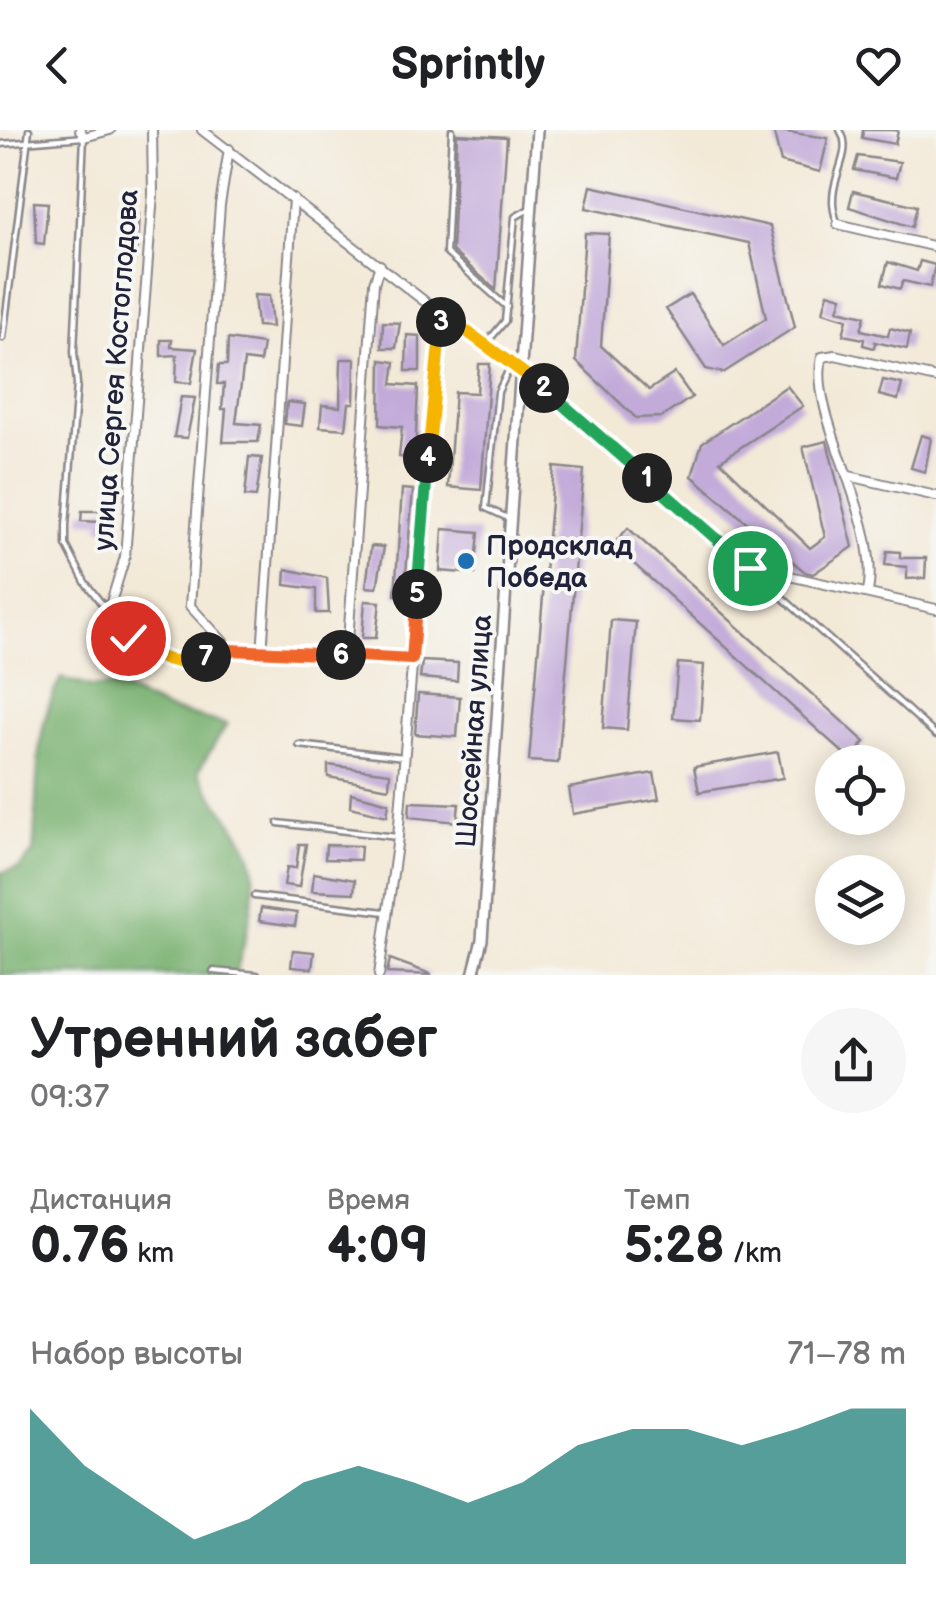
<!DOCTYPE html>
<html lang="ru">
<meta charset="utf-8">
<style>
body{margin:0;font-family:"Balsamiq Sans",sans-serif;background:#f6f6f6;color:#202124;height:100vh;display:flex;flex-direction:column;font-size:38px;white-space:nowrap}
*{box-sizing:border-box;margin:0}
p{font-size:32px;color:#757577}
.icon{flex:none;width:55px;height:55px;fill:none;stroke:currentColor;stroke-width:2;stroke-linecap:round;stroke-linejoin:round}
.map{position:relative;height:845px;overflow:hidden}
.drawer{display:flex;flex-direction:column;background:#fff;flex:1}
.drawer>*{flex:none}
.controls{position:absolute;left:815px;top:615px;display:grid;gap:20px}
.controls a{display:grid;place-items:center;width:90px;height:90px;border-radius:50%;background:#fff;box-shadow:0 5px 25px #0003;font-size:50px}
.pin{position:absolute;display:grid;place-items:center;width:85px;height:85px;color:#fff;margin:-42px;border:5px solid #fff;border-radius:50%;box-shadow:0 2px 10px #0007}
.km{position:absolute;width:50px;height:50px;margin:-25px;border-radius:50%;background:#222;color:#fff;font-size:28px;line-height:50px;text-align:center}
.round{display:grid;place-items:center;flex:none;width:105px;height:105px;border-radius:52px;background:#f6f6f6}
.summary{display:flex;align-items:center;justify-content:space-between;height:170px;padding:0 30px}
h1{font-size:55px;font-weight:800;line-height:75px}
.stats{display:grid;grid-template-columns:repeat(3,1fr);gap:15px;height:170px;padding:10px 30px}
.stats div{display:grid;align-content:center}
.stats b{font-size:50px;font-weight:800}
.stats small{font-size:28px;font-weight:400}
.stats p{font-size:28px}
.chart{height:280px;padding:20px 30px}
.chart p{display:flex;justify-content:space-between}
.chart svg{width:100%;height:180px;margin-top:10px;fill:#0f766e;opacity:.7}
header{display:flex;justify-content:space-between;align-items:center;height:130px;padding:0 30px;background:#fff;font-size:45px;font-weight:800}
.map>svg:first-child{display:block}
.forest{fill:#77b06e;stroke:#4c6954;stroke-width:2.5}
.building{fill:#c2aad9}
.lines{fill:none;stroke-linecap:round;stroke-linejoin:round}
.service-casing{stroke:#8a8689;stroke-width:9}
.minor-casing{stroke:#8a8689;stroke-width:12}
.tertiary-casing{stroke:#8a8689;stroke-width:14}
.service{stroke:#fff;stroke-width:4}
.minor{stroke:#fff;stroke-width:8}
.tertiary{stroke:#fff;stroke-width:9}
.split-1-casing{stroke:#fff;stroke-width:20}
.split-2-casing{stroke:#fff;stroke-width:20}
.split-3-casing{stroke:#fff;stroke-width:20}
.split-4-casing{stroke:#fff;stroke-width:20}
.split-5-casing{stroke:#fff;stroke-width:20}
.split-6-casing{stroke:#fff;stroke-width:20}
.split-7-casing{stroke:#fff;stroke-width:20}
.split-8-casing{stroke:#fff;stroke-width:20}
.split-1{stroke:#22a559;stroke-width:12}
.split-2{stroke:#22a559;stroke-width:12}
.split-3{stroke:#f5b400;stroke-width:12}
.split-4{stroke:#f5b400;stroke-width:12}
.split-5{stroke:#22a559;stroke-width:12}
.split-6{stroke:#f0652b;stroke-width:12}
.split-7{stroke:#f0652b;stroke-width:12}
.split-8{stroke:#f5b400;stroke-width:12}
.poi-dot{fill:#1f6fb2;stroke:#f6f6f2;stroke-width:4}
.labels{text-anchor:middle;stroke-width:8;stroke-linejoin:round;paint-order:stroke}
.street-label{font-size:28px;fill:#22223b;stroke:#f6f6f2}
.poi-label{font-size:28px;font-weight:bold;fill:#22223b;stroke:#f6f6f2;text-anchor:start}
</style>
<header><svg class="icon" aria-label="back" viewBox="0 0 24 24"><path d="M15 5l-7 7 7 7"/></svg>Sprintly<svg class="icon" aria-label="heart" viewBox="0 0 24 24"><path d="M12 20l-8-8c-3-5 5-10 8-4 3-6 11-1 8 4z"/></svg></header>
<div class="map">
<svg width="936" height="845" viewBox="0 0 936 845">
<rect width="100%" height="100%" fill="#f6f6f2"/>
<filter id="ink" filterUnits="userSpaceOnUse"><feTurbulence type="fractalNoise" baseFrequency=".01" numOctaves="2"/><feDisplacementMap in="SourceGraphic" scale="20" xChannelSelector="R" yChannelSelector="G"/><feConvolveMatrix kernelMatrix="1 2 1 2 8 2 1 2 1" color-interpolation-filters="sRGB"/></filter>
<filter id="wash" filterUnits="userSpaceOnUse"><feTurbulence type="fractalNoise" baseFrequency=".0048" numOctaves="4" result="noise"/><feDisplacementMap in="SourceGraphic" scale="40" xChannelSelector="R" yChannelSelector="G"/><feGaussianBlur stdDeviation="2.25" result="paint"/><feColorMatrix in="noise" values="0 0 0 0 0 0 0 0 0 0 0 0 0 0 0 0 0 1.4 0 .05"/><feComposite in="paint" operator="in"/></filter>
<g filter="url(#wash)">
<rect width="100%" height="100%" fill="#f3e9d7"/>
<path class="forest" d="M61,548L91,557H118L166,579L227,594L198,641C212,670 236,692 249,721C263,749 244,816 235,845H0V743L19,738L33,723C39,663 31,602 61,548Z"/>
<g id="blocks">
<g class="building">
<polygon points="773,0 828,8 820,42 781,32"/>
<polygon points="863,0 894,0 898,1 895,14 862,8"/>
<polygon points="457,4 507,7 496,160 452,121"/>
<polygon points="858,26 900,32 896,48 854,40"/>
<polygon points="591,56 770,96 795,197 723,243 706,239 666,179 690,164 724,215 766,188 749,113 586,78"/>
<polygon points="853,61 917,76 912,97 849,77"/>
<polygon points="34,72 48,73 44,114 36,113"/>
<polygon points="125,83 139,84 136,124 122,124"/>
<polygon points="585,103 609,104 601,216 649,260 675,243 692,267 662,287 636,288 576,231"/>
<polygon points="920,131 935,135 930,157 903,151 900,159 882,154 888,132 917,141"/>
<polygon points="828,163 842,167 838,180 865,186 861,200 888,206 890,198 910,203 907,219 875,212 874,218 863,215 864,209 843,205 847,189 823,182"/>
<polygon points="254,165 269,166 272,197 257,196"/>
<polygon points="383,192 400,193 396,218 382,218"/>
<polygon points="407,205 420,206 420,241 406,241"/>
<polygon points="228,209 263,214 260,232 244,230 236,293 261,295 258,312 223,312 226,279 222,279 224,254 217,254 219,235 227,235"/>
<polygon points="161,210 172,210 171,217 197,219 191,253 176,252 177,225 161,226"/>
<polygon points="341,229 355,229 354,273 349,273 346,299 320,297 322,275 340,277"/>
<polygon points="381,230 395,232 392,254 418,256 415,329 399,327 402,297 380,295"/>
<polygon points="479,234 490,234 481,360 448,357 455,262 477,263"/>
<polygon points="883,250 902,254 898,270 879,265"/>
<polygon points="787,256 803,276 720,331 810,418 825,407 803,317 827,311 853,417 813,444 805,442 692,346 702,313"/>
<polygon points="181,267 195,268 187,308 174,307"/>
<polygon points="287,272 305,274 302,296 285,294"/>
<polygon points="921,305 931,308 925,342 911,338"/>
<polygon points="249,327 262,328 256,367 245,366"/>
<polygon points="554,337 584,340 558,633 529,631"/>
<polygon points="402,359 413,360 404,466 395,465"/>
<polygon points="101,378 116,379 113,399 99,398 100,392 81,391 82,381 101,381"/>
<polygon points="628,398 865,612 850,629 613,415"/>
<polygon points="443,399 479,402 475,444 440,441"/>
<polygon points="371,416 384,417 377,458 366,457"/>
<polygon points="887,421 900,422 900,428 926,428 925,448 907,449 907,437 885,435"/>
<polygon points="286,439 327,448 329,483 316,483 316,459 285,455"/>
<polygon points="365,471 380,472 376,508 362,508"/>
<polygon points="611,490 636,492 627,600 603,598"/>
<polygon points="422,531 458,533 457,551 420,548"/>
<polygon points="678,533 704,535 700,590 673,588"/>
<polygon points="418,564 460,567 457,607 415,604"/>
<polygon points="778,622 783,648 699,662 694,637"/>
<polygon points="328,635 390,643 389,658 328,647"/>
<polygon points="654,643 659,669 573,684 569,658"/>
<polygon points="351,663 389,673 387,686 350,677"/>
<polygon points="410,672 459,674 457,692 409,687"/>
<polygon points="299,714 306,714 299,757 284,755 287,737 296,738"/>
<polygon points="326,715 361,716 360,730 325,729"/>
<polygon points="314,743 355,750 354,763 312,761"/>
<polygon points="261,778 297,783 295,796 259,791"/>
<polygon points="293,820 314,822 312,839 291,837"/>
<polygon points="390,829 431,844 431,845 387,843"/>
</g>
</g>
</g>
<g filter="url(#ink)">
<use href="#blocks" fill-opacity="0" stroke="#8a8689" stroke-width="2.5"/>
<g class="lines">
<g class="service-casing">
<g id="service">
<polyline points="452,0 446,123 507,177"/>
<polyline points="0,14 84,7 74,222 77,254 66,396 66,415 85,452 128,508 157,529 186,534 230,519 347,525"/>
<path d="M838,94C820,53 857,27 840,0"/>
<polyline points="3,208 29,0"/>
<polyline points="485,215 505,191 515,87 531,78"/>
<polyline points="510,389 486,378 498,262 512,233"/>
<polyline points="753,441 936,605"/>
<polyline points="299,615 404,627"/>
<polyline points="278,693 397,707"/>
<polyline points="254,766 385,782"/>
<polyline points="213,841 257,845"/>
</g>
</g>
<g class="minor-casing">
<g id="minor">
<polyline points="80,0 84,7 110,0"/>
<polyline points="202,0 484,217 520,237 749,437 936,479"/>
<polyline points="229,19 220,75 190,476 230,519"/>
<polyline points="838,94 936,117"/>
<polyline points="380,135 374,153 347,525 412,529"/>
<polyline points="849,346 936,366"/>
<path d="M868,462C882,390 808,287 822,227L835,225L936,248"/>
<polyline points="108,482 125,427 153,64 152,0"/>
<polyline points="262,524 293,69"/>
<polyline points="379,845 398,707 441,183"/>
</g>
</g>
<g class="tertiary-casing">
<polyline id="tertiary" points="473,845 482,810 537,0"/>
</g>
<use href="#service" class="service"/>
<use href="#minor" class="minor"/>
<use href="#tertiary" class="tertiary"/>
</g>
</g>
<g class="lines" filter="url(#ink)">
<g class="split-1-casing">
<polyline id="split-1" points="647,348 750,438"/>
</g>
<g class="split-2-casing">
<polyline id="split-2" points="544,258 647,348"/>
</g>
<g class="split-3-casing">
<polyline id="split-3" points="441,192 442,183 544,258"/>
</g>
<g class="split-4-casing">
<polyline id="split-4" points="428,328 441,192"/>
</g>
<g class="split-5-casing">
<polyline id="split-5" points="417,464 428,328"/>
</g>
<g class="split-6-casing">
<polyline id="split-6" points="341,525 412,529 417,464"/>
</g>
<g class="split-7-casing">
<polyline id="split-7" points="206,527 230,520 341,525"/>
</g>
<g class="split-8-casing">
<path id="split-8" d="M128,508C155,527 173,538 206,527"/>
</g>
<use href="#split-1" class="split-1"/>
<use href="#split-2" class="split-2"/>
<use href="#split-3" class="split-3"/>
<use href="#split-4" class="split-4"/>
<use href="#split-5" class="split-5"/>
<use href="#split-6" class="split-6"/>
<use href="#split-7" class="split-7"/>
<use href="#split-8" class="split-8"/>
</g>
<circle class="poi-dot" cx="466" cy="431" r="10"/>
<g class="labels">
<g class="street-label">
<text transform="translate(115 240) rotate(-86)" y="10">улица Сергея Костоглодова</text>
<text transform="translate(473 601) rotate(-86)" y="10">Шоссейная улица</text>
</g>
<g class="poi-label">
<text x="486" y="425">Продсклад<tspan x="486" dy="32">Победа</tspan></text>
</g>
</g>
</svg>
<div class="controls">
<a><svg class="icon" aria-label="locate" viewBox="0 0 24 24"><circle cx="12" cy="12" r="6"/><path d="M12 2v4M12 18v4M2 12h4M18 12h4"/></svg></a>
<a><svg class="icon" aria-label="layers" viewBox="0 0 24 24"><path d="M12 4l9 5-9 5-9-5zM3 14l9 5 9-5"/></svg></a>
</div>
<div class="pin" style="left:750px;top:438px;background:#1e9e55"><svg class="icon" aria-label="arrive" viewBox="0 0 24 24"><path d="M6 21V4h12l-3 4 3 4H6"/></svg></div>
<div class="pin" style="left:128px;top:508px;background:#d93025"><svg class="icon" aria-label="check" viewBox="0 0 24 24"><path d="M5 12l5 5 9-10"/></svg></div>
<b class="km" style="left:647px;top:348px">1</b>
<b class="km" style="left:544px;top:258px">2</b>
<b class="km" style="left:441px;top:192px">3</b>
<b class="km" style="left:428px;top:328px">4</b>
<b class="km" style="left:417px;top:464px">5</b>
<b class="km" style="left:341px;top:525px">6</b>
<b class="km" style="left:206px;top:527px">7</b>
</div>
<section class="drawer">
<div class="summary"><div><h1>Утренний забег</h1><p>09:37</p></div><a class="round"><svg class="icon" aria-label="share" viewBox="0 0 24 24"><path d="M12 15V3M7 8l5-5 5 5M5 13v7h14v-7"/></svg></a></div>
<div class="stats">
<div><p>Дистанция</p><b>0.76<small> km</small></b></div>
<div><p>Время</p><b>4:09</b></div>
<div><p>Темп</p><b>5:28<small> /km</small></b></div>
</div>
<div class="chart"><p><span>Набор высоты</span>71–78 m</p>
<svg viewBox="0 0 160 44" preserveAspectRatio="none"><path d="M0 44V6L10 20L20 29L30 38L40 33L50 24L60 20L70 24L80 29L90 24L100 15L110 11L120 11L130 15L140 11L150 6L160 6V44z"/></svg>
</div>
</section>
